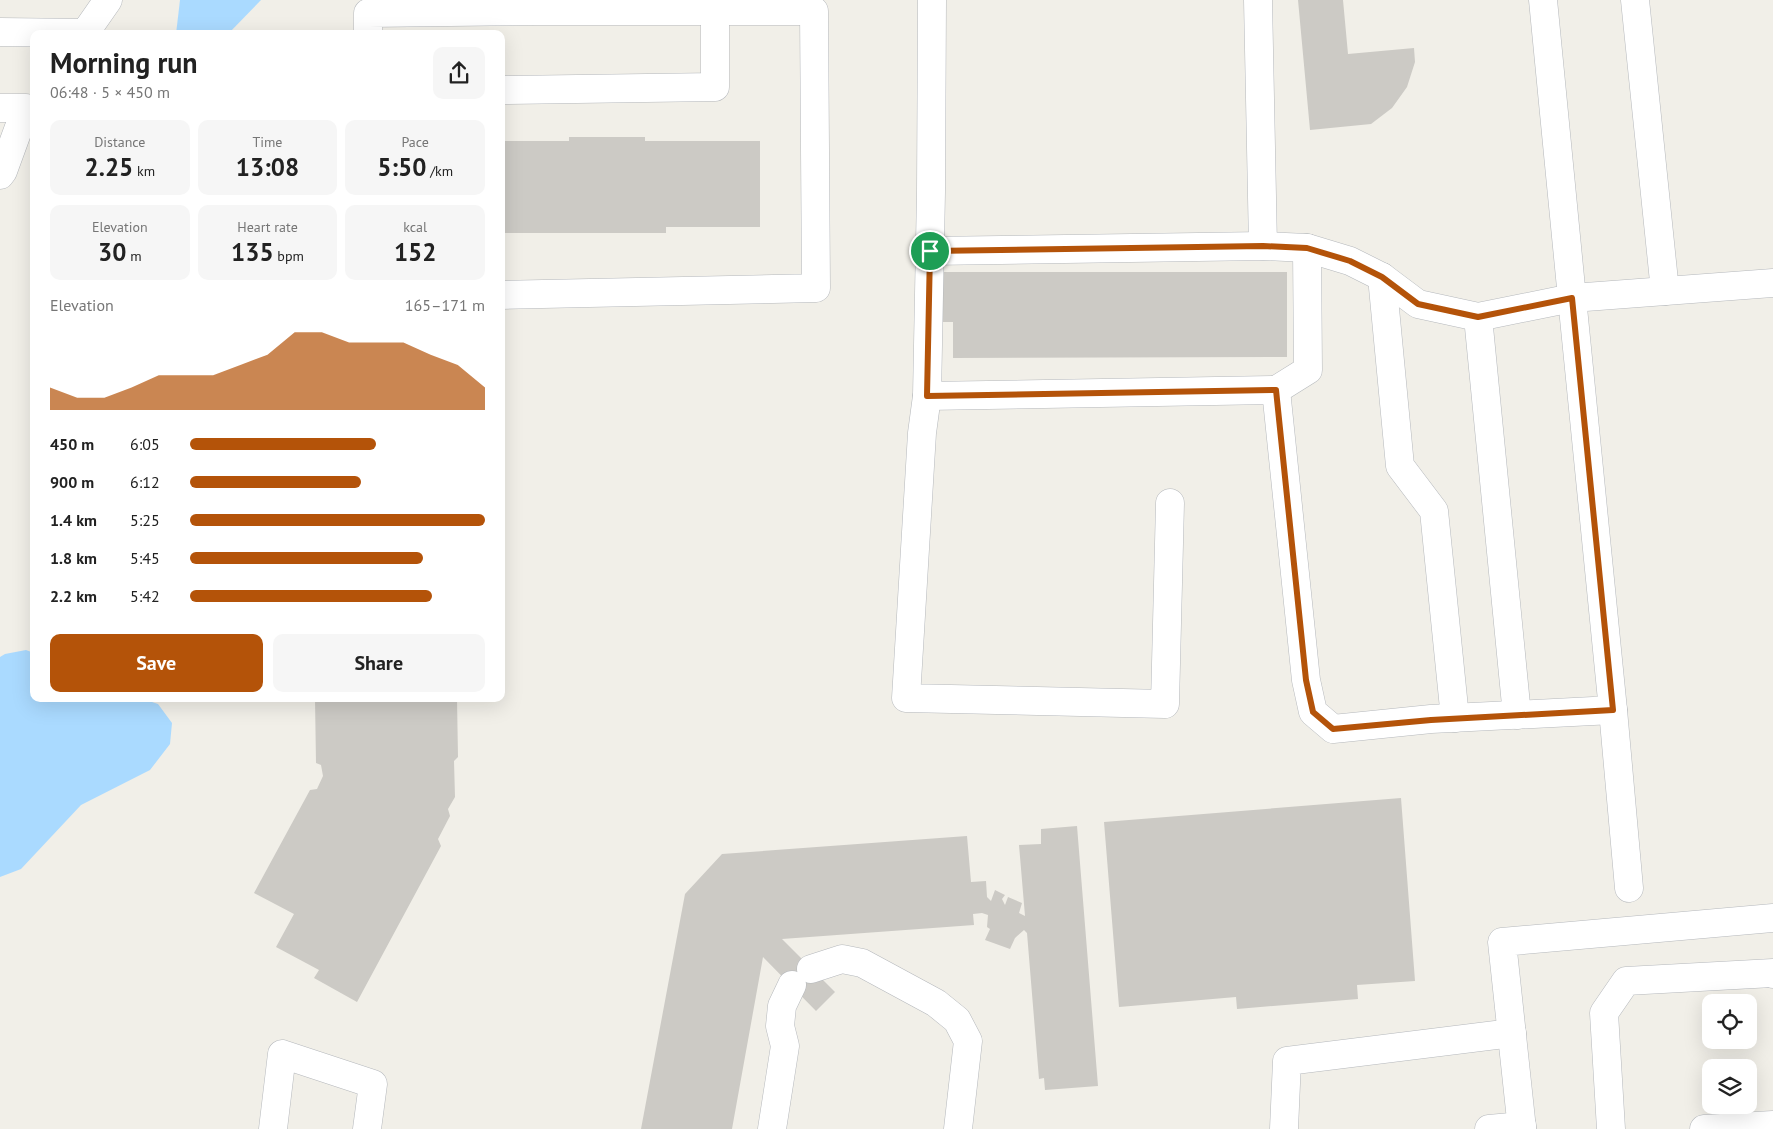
<!DOCTYPE html>
<meta charset="utf-8">
<style>
body{margin:0;font-family:"PT Sans",sans-serif;background:#f6f6f6;color:#222;height:100vh;display:flex;flex-direction:column;font-size:19px;white-space:nowrap}
*{box-sizing:border-box;margin:0}
p{font-size:16px;color:#767676}
.icon{flex:none;width:28px;height:28px;fill:none;stroke:currentColor;stroke-width:2;stroke-linecap:round;stroke-linejoin:round}
.map{position:relative;flex:1;overflow:hidden}
.sheet{position:absolute;left:30px;top:30px;width:475px;height:672px;display:flex;flex-direction:column;background:#fff;border-radius:10px;box-shadow:0 5px 20px #0002}
.sheet>*{flex:none}
.controls{position:absolute;left:1702px;top:994px;display:grid;gap:10px}
.controls a{display:grid;place-items:center;width:55px;height:55px;border-radius:10px;background:#fff;box-shadow:0 5px 20px #0002;font-size:25px}
.pin{position:absolute;display:grid;place-items:center;width:42px;height:42px;color:#fff;margin:-21px;border:2px solid #fff;border-radius:50%;box-shadow:0 1px 5px #0007}
.round{display:grid;place-items:center;flex:none;width:52px;height:52px;border-radius:10px;background:#f6f6f6}
.head{display:flex;align-items:center;justify-content:space-between;height:85px;padding:0 20px}
h1{font-size:28px;font-weight:600;line-height:38px}
.figures{display:grid;grid-template-columns:repeat(3,1fr);gap:8px;height:85px;padding:5px 20px}
.figures div{display:grid;align-content:center;border-radius:10px;background:#f6f6f6;text-align:center}
.figures b{font-size:25px;font-weight:600}
.figures small{font-size:14px;font-weight:400}
.figures p{font-size:14px}
.chart{height:140px;padding:10px 20px}
.chart p{display:flex;justify-content:space-between}
.chart svg{width:100%;height:90px;margin-top:5px;fill:#b45309;opacity:.7}
.cta{display:flex;gap:10px;margin-top:auto;padding:10px 20px}
.cta a{flex:1;height:58px;border-radius:10px;background:#b45309;color:#fff;font-size:20px;font-weight:600;line-height:58px;text-align:center}
.cta a+a{background:#f6f6f6;color:#222}
ul{padding:0 20px;list-style:none;font-size:16px}
li{display:grid;grid-template-columns:80px 60px 1fr;align-items:center;height:38px}
li i{height:12px;border-radius:6px;background:#b45309}
.map>svg:first-child{display:block}
.water{fill:#aadaff}
.building{fill:#cccac5}
.lines{fill:none;stroke-linecap:round;stroke-linejoin:round}
.minor-casing{stroke:#b5b8bc;stroke-width:29}
.minor{stroke:#fff;stroke-width:28}
.route-casing{stroke:#fff;stroke-width:10}
.route{stroke:#b45309;stroke-width:6}
</style>
<div class="map">
<svg width="1773" height="1129" viewBox="0 0 1773 1129">
<rect width="100%" height="100%" fill="#f1efe8"/>
<g class="water">
<polygon points="180,0 261,0 228,34 176,34"/>
<polygon points="26,650 34,653 34,699 143,699 158,704 172,723 170,744 150,770 81,805 21,869 0,877 0,657 5,654"/>
</g>
<g class="building">
<polygon points="1298,0 1343,0 1348,54 1414,48 1415,62 1407,87 1392,108 1371,124 1310,130"/>
<polygon points="569,137 645,137 645,141 760,141 760,227 666,227 666,233 501,233 501,141 569,141"/>
<polygon points="939,272 1287,272 1287,357 953,358 953,322 939,322"/>
<polygon points="315,699 457,699 458,757 454,761 455,797 448,809 450,816 438,839 441,846 357,1002 314,978 319,970 276,947 294,914 254,893 310,790 317,789 323,776 321,765 316,763"/>
<polygon points="1401,798 1415,981 1357,985 1358,999 1237,1009 1236,997 1119,1007 1104,822"/>
<polygon points="1077,826 1098,1086 1045,1090 1044,1078 1039,1079 1027,933 1024,930 1015,938 1010,949 985,940 990,929 987,927 988,915 982,913 973,914 974,925 782,939 835,992 816,1011 763,957 732,1129 641,1129 685,894 722,854 967,836 971,882 986,881 987,897 991,901 995,890 1005,895 1002,899 1005,905 1008,897 1022,903 1019,913 1025,916 1019,845 1041,844 1041,829"/>
</g>
<g class="lines">
<g class="minor-casing">
<g id="minor">
<polyline points="932,0 931,192 927,396 1276,390 1306,680 1313,712 1333,729 1431,719 1613,710 1572,298 1773,283"/>
<polyline points="1258,0 1263,246"/>
<polyline points="1635,0 1665,291"/>
<polyline points="0,32 85,33 108,0"/>
<polyline points="368,34 368,13 535,11 814,11 816,288 501,295"/>
<polyline points="501,90 715,87 715,11"/>
<polyline points="0,108 26,108 3,171 0,175"/>
<polyline points="930,251 1263,246 1307,248 1350,261 1382,277 1418,304 1478,317 1572,298 1543,0"/>
<polyline points="1382,277 1400,466 1434,511 1455,718"/>
<polyline points="1478,317 1517,715"/>
<polyline points="1276,390 1308,370 1307,248"/>
<polyline points="927,396 922,433 906,698 1165,704 1170,503"/>
<polyline points="1613,710 1629,888"/>
<polyline points="811,969 842,959 862,963 936,1003 957,1020 968,1041 958,1129"/>
<polyline points="273,1129 282,1054 373,1084 367,1129"/>
<polyline points="772,1129 785,1046 780,1026 782,1006 792,985"/>
<polyline points="1284,1129 1287,1061 1512,1033"/>
<polyline points="1489,1129 1522,1126"/>
<polyline points="1522,1129 1502,942 1773,918"/>
<polyline points="1611,1129 1604,1013 1626,981 1773,973 1773,974"/>
<polyline points="1704,1129 1773,1125"/>
</g>
</g>
<use href="#minor" class="minor"/>
</g>
<g class="lines">
<g class="route-casing">
<polygon id="route" points="1263,246 1307,248 1350,261 1382,277 1418,304 1478,317 1572,298 1613,710 1431,720 1333,729 1313,712 1306,680 1276,390 927,396 930,251"/>
</g>
<use href="#route" class="route"/>
</g>
</svg>
<div class="controls">
<a><svg class="icon" aria-label="locate" viewBox="0 0 24 24"><circle cx="12" cy="12" r="6"/><path d="M12 2v4M12 18v4M2 12h4M18 12h4"/></svg></a>
<a><svg class="icon" aria-label="layers" viewBox="0 0 24 24"><path d="M12 4l9 5-9 5-9-5zM3 14l9 5 9-5"/></svg></a>
</div>
<div class="pin" style="left:930px;top:251px;background:#1e9e55"><svg class="icon" aria-label="arrive" viewBox="0 0 24 24"><path d="M6 21V4h12l-3 4 3 4H6"/></svg></div>
<section class="sheet">
<div class="head"><div><h1>Morning run</h1><p>06:48 · 5 × 450 m</p></div><a class="round"><svg class="icon" aria-label="share" viewBox="0 0 24 24"><path d="M12 15V3M7 8l5-5 5 5M5 13v7h14v-7"/></svg></a></div>
<div class="figures">
<div><p>Distance</p><b>2.25<small> km</small></b></div>
<div><p>Time</p><b>13:08</b></div>
<div><p>Pace</p><b>5:50<small> /km</small></b></div>
</div>
<div class="figures">
<div><p>Elevation</p><b>30<small> m</small></b></div>
<div><p>Heart rate</p><b>135<small> bpm</small></b></div>
<div><p>kcal</p><b>152</b></div>
</div>
<div class="chart"><p><span>Elevation</span>165–171 m</p>
<svg viewBox="0 0 160 44" preserveAspectRatio="none"><path d="M0 44V33L10 38L20 38L30 33L40 27L50 27L60 27L70 22L80 17L90 6L100 6L110 11L120 11L130 11L140 17L150 22L160 33V44z"/></svg>
</div>
<ul>
<li><b>450 m</b>6:05<i style="width:63%"></i></li>
<li><b>900 m</b>6:12<i style="width:58%"></i></li>
<li><b>1.4 km</b>5:25<i style="width:100%"></i></li>
<li><b>1.8 km</b>5:45<i style="width:79%"></i></li>
<li><b>2.2 km</b>5:42<i style="width:82%"></i></li>
</ul>
<div class="cta"><a>Save</a><a>Share</a></div>
</section>
</div>
